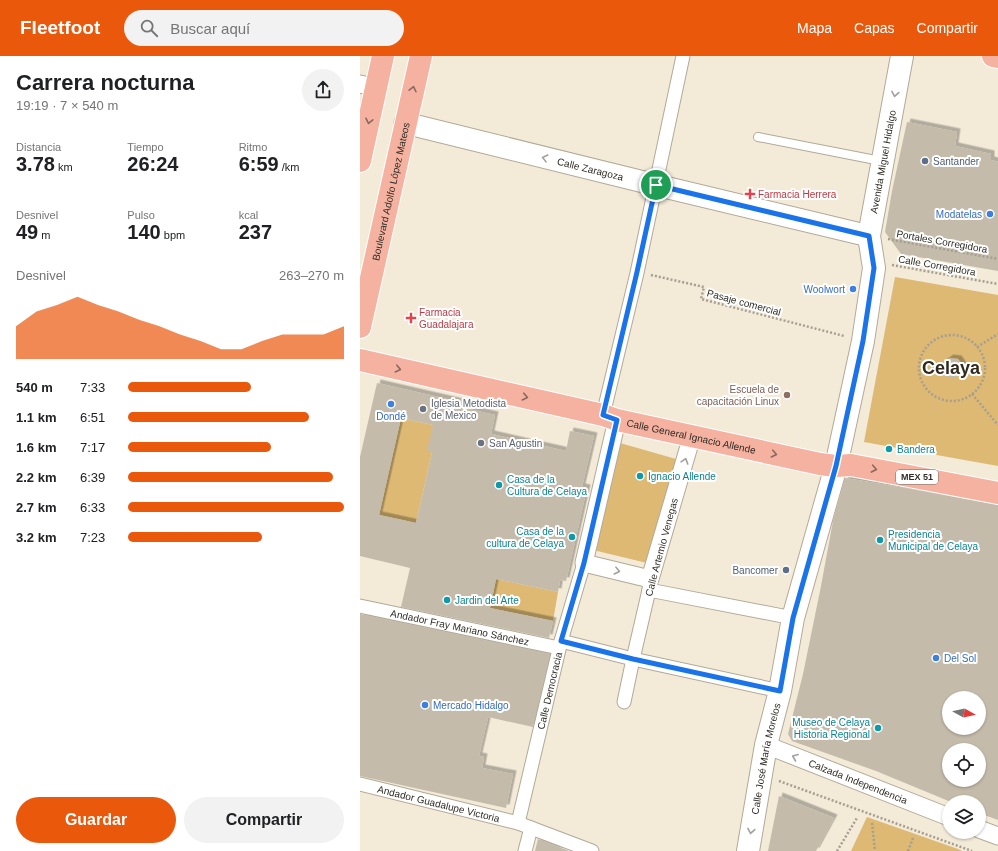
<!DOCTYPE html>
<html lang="es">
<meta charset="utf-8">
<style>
body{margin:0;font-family:Arial,sans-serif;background:#f2f2f2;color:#202124;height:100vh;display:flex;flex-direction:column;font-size:15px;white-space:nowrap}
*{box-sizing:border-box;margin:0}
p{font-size:13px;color:#757577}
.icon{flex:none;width:22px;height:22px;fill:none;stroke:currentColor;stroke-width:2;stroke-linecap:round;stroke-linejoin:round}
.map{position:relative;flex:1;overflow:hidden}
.details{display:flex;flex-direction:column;background:#fff;width:360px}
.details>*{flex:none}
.needle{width:26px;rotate:98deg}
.buttons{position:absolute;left:582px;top:635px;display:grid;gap:8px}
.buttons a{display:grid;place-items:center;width:44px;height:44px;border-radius:50%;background:#fff;box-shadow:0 1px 3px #0004;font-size:20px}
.pin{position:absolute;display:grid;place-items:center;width:34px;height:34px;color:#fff;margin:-17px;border:2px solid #fff;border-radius:50%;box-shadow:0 1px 4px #0007}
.round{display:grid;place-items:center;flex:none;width:42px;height:42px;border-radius:21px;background:#f2f2f2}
.head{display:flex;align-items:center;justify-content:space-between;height:68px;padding:0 16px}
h1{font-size:22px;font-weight:800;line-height:30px}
.figures{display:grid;grid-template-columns:repeat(3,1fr);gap:6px;height:68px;padding:4px 16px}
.figures div{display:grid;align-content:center}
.figures b{font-size:20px;font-weight:800}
.figures small{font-size:11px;font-weight:400}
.figures p{font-size:11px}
.chart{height:112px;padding:8px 16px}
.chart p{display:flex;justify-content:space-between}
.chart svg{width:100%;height:72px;margin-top:4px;fill:#ea580c;opacity:.7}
.action{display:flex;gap:8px;margin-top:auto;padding:8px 16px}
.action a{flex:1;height:46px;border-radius:24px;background:#ea580c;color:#fff;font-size:16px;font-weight:800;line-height:46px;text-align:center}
.action a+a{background:#f2f2f2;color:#202124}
ul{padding:0 16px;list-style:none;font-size:13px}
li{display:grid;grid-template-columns:64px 48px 1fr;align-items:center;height:30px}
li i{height:10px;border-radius:5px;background:#ea580c}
header{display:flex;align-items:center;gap:24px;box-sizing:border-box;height:56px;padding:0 20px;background:#ea580c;color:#fff}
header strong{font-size:19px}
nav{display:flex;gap:22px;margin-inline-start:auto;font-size:14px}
.search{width:280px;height:36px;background:#f2f2f2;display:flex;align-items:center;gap:10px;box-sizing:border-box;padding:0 14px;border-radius:22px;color:#757577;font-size:15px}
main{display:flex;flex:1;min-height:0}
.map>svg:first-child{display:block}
.green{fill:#ddb974}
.building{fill:#c4bbaa;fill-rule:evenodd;filter:url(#shadow)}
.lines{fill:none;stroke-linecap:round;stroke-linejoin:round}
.service-casing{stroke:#b2a998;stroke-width:10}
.pedestrian-casing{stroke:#b2a998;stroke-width:15}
.minor-casing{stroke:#b2a998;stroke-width:19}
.tertiary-casing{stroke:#b2a998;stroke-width:23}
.secondary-casing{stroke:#b2a998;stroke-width:24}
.primary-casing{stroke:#fff;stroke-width:24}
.path{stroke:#a59e91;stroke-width:2.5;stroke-dasharray:2 2;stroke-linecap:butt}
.service{stroke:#fff;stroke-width:8}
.pedestrian{stroke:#fff;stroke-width:13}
.minor{stroke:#fff;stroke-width:17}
.tertiary{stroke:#fff;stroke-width:21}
.secondary{stroke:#fff;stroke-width:22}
.primary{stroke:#f6b2a0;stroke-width:22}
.oneway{stroke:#89695d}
.oneway2{stroke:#a2a09d}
.route-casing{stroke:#fff;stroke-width:8}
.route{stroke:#1a73e8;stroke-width:5}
.service-dot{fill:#5c6f8a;stroke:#fff;stroke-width:1.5}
.health-dot{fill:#e0444e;stroke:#fff;stroke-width:1.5}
.shop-dot{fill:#3f7fe0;stroke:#fff;stroke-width:1.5}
.education-dot{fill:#8d6e63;stroke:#fff;stroke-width:1.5}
.worship-dot{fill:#6b7280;stroke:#fff;stroke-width:1.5}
.culture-dot{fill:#0f9aa8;stroke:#fff;stroke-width:1.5}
.labels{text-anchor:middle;stroke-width:4;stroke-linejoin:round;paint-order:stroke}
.shield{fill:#fff;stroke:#6e6c67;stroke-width:1}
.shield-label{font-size:9px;font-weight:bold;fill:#302d26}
.service-label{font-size:10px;fill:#4e5e75;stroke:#fff;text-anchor:start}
.street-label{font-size:10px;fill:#302d26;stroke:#fff}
.health-label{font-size:10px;fill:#be3a42;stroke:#fff;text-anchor:start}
.shop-label{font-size:10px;fill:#366cbe;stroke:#fff;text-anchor:end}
.education-label{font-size:10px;fill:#785e54;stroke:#fff;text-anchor:end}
.worship-label{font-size:10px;fill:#5b616d;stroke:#fff;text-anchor:start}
.culture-label{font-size:10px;fill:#0d838f;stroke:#fff;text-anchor:start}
.town-label{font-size:18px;font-weight:bold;fill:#312a1c;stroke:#fff}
</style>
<header>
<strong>Fleetfoot</strong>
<div class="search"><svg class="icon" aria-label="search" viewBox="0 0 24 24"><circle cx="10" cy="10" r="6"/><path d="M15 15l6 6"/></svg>Buscar aquí</div>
<nav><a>Mapa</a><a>Capas</a><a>Compartir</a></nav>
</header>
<main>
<section class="details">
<div class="head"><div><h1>Carrera nocturna</h1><p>19:19 · 7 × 540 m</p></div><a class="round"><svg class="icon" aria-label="share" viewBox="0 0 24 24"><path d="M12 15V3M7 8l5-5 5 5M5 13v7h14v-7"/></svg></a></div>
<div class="figures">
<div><p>Distancia</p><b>3.78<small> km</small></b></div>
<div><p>Tiempo</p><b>26:24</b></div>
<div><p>Ritmo</p><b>6:59<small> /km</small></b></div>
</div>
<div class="figures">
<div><p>Desnivel</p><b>49<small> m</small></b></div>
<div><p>Pulso</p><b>140<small> bpm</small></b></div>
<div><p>kcal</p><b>237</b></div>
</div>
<div class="chart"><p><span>Desnivel</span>263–270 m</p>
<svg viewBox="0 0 160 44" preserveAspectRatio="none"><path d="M0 44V24L10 15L20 11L30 6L40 11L50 15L60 20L70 24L80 29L90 33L100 38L110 38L120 33L130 29L140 29L150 29L160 24V44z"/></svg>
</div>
<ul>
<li><b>540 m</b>7:33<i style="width:57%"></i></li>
<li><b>1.1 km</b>6:51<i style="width:84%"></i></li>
<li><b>1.6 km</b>7:17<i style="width:66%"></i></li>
<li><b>2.2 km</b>6:39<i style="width:95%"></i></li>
<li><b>2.7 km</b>6:33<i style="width:100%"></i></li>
<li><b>3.2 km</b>7:23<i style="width:62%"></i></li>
</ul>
<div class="action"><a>Guardar</a><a>Compartir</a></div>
</section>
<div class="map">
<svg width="638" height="795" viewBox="0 0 638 795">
<defs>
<filter id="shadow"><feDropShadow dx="3.5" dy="-3.5" stdDeviation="0" flood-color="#0004"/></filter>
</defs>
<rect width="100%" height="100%" fill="#f3ead8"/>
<g class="green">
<polygon points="535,221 638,239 638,410 504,386"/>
<polygon points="41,362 73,369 72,396 56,467 19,459"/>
<polygon points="260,387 316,403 310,429 287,507 233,494"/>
<polygon points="136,523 198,536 193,565 130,552"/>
<polygon points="507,761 598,793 602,795 491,795"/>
</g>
<g class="building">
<polygon points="547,66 597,76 595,90 631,98 631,104 638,106 638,215 541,198 525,176 532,135"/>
<polygon points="590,302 598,303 603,310 602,317 595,322 587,321 582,315 583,307"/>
<path d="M17,327L100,346L99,351L135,359L131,378L206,395L210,375L234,380L222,431L227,432L206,525L200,524L198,536L136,523L130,552L193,565L189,582L41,551L50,512L0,500V401ZM41,362L73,369L67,395L72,396L56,467L19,459Z"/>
<path d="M485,422L550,433L638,449V764L619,757V746H591L516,715L432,685L428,678L443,618L461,530L473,465ZM589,642H619V672H589ZM589,694H619V724H589Z"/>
<polygon points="0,558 190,598 173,671 128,661 119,700 124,701 122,712 153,718 146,752 0,720"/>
<polygon points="419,740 474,762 456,795 408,795"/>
<polygon points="178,783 209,795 175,795"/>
</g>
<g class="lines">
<g class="service-casing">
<polyline id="service" points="398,81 521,105"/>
</g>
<g class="pedestrian-casing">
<g id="pedestrian">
<polyline points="243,359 277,217 323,0"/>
<polyline points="289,534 433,562"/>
<path id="s1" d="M0,550L199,592"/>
<polyline points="201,585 273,603 420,635"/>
<polyline points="264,646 273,603 289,534 290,525"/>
<path id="s2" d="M0,728L158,767L232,795"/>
<path id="s3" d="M158,767L201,585L224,507"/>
<polyline points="165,795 171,772"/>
</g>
</g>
<g class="minor-casing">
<g id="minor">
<polyline points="0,28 16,32"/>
<polyline points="257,364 224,507 290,523 332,380"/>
<path id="s4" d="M406,689L589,761"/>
<polyline points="619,773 638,780"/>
</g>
</g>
<g class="tertiary-casing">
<g id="tertiary">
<path id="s5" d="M45,67L296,129L509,180"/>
</g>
</g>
<g class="secondary-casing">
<g id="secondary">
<path id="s6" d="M388,795L406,689L420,635L433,562L476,410L503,285L514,212L509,180L542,0"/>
</g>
</g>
<g class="primary-casing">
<g id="primary">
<polyline points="633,0 638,1"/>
<polyline points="0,105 23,0"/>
<path id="s7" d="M0,271L61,0"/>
<path id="s8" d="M0,304L243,359L257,364L460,408L476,410L491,409L638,437"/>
</g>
</g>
<g class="path">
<polyline points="528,183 638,203"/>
<polyline points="532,209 638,228"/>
<polyline points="291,219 344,231 341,243 484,280"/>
<circle cx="592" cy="312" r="33"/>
<polyline points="617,291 638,278"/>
<polyline points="612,338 638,369"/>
<polyline points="419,725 612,795"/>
<polyline points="512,767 515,795"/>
<polyline points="477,795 497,762"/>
<polyline points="548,795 553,782"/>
</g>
<use href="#service" class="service"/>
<use href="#pedestrian" class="pedestrian"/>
<use href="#minor" class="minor"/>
<use href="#tertiary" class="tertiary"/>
<use href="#secondary" class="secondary"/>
<use href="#primary" class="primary"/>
</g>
<defs><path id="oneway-chevron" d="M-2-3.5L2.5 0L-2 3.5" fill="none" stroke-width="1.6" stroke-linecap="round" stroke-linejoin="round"/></defs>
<g class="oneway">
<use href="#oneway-chevron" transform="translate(53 33) rotate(-77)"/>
<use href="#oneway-chevron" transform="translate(9 65) rotate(102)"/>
<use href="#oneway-chevron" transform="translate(38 313) rotate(13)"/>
<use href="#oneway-chevron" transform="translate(165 341) rotate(13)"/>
<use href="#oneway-chevron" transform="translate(414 398) rotate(12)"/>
<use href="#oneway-chevron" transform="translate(514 413) rotate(11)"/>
</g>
<g class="oneway2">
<use href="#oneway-chevron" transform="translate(535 38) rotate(100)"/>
<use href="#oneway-chevron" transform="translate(185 102) rotate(-166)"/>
<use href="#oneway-chevron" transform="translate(325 405) rotate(-73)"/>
<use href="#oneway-chevron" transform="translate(257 515) rotate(14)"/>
<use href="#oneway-chevron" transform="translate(435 701) rotate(-158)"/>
<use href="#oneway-chevron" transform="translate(391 775) rotate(100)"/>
</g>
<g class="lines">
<g class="route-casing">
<polygon id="route" points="296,129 509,180 514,212 503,285 476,410 433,562 420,635 273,603 201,585 224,507 257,364 243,359 277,216"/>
</g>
<use href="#route" class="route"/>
</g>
<g class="service-dot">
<circle cx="565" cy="105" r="4"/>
<circle cx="426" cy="514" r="4"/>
</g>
<g class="health-dot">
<path d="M388 132h4v4h4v4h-4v4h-4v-4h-4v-4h4z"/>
<path d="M49 256h4v4h4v4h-4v4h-4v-4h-4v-4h4z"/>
</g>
<g class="shop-dot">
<circle cx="630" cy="158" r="4"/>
<circle cx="493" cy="233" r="4"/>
<circle cx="31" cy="348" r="4"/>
<circle cx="576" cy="602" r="4"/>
<circle cx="65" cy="649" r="4"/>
</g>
<circle class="education-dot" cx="427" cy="339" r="4"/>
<g class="worship-dot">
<circle cx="63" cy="353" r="4"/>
<circle cx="121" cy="387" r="4"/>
</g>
<g class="culture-dot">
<circle cx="529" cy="393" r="4"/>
<circle cx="280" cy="420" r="4"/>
<circle cx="139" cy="429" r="4"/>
<circle cx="212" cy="481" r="4"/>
<circle cx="520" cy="484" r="4"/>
<circle cx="87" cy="544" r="4"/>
<circle cx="518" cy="672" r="4"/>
</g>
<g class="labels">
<rect class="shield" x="536" y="414" width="42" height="14" rx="3"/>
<g class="shield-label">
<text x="557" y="424">MEX 51</text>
</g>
<g class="service-label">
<text x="573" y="109">Santander</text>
<text x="418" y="518" text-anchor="end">Bancomer</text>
</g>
<g class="street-label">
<text dy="4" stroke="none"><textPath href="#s6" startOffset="705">Avenida Miguel Hidalgo</textPath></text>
<text dy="4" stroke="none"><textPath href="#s5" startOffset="191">Calle Zaragoza</textPath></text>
<text dy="4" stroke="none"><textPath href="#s7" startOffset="139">Boulevard Adolfo López Mateos</textPath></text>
<text transform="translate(582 185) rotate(10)" y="4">Portales Corregidora</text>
<text transform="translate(577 209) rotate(10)" y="4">Calle Corregidora</text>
<text transform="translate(384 246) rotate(15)" y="4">Pasaje comercial</text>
<text dy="4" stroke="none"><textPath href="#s8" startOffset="340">Calle General Ignacio Allende</textPath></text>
<text transform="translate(301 491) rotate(-75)" y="4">Calle Artemio Venegas</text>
<text dy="4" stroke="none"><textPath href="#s1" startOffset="102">Andador Fray Mariano Sánchez</textPath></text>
<text dy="4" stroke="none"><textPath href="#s3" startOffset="136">Calle Democracia</textPath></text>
<text dy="4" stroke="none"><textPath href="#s6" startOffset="94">Calle José María Morelos</textPath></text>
<text dy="4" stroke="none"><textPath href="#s4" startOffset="99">Calzada Independencia</textPath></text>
<text dy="4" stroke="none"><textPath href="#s2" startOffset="81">Andador Guadalupe Victoria</textPath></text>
</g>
<g class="health-label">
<text x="398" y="142">Farmacia Herrera</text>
<text x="59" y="260">Farmacia<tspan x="59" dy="12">Guadalajara</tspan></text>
</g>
<g class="shop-label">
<text x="622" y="162">Modatelas</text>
<text x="485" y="237">Woolwort</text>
<text x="31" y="364" text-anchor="middle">Dondé</text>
<text x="584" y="606" text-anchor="start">Del Sol</text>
<text x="73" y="653" text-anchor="start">Mercado Hidalgo</text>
</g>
<g class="education-label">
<text x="419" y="337">Escuela de<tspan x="419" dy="12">capacitación Linux</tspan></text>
</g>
<g class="worship-label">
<text x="71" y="351">Iglesia Metodista<tspan x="71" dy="12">de Mexico</tspan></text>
<text x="129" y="391">San Agustin</text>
</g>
<g class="culture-label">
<text x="537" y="397">Bandera</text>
<text x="288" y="424">Ignacio Allende</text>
<text x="147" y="427">Casa de la<tspan x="147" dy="12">Cultura de Celaya</tspan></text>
<text x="204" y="479" text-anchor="end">Casa de la<tspan x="204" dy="12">cultura de Celaya</tspan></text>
<text x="528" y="482">Presidencia<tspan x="528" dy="12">Municipal de Celaya</tspan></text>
<text x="95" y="548">Jardin del Arte</text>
<text x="510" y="670" text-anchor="end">Museo de Celaya<tspan x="510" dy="12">Historia Regional</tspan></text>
</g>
<g class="town-label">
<text x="591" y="318">Celaya</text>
</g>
</g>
</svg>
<div class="buttons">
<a><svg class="needle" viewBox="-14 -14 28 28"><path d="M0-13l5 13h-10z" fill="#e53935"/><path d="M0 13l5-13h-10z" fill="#757577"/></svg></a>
<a><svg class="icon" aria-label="locate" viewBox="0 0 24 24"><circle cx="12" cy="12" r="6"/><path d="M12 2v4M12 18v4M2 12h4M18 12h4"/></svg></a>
<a><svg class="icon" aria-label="layers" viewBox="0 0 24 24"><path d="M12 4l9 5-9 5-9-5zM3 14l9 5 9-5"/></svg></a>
</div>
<div class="pin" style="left:296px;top:129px;background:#1e9e55"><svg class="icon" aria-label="arrive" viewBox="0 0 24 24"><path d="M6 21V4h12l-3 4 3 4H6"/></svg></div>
</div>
</main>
